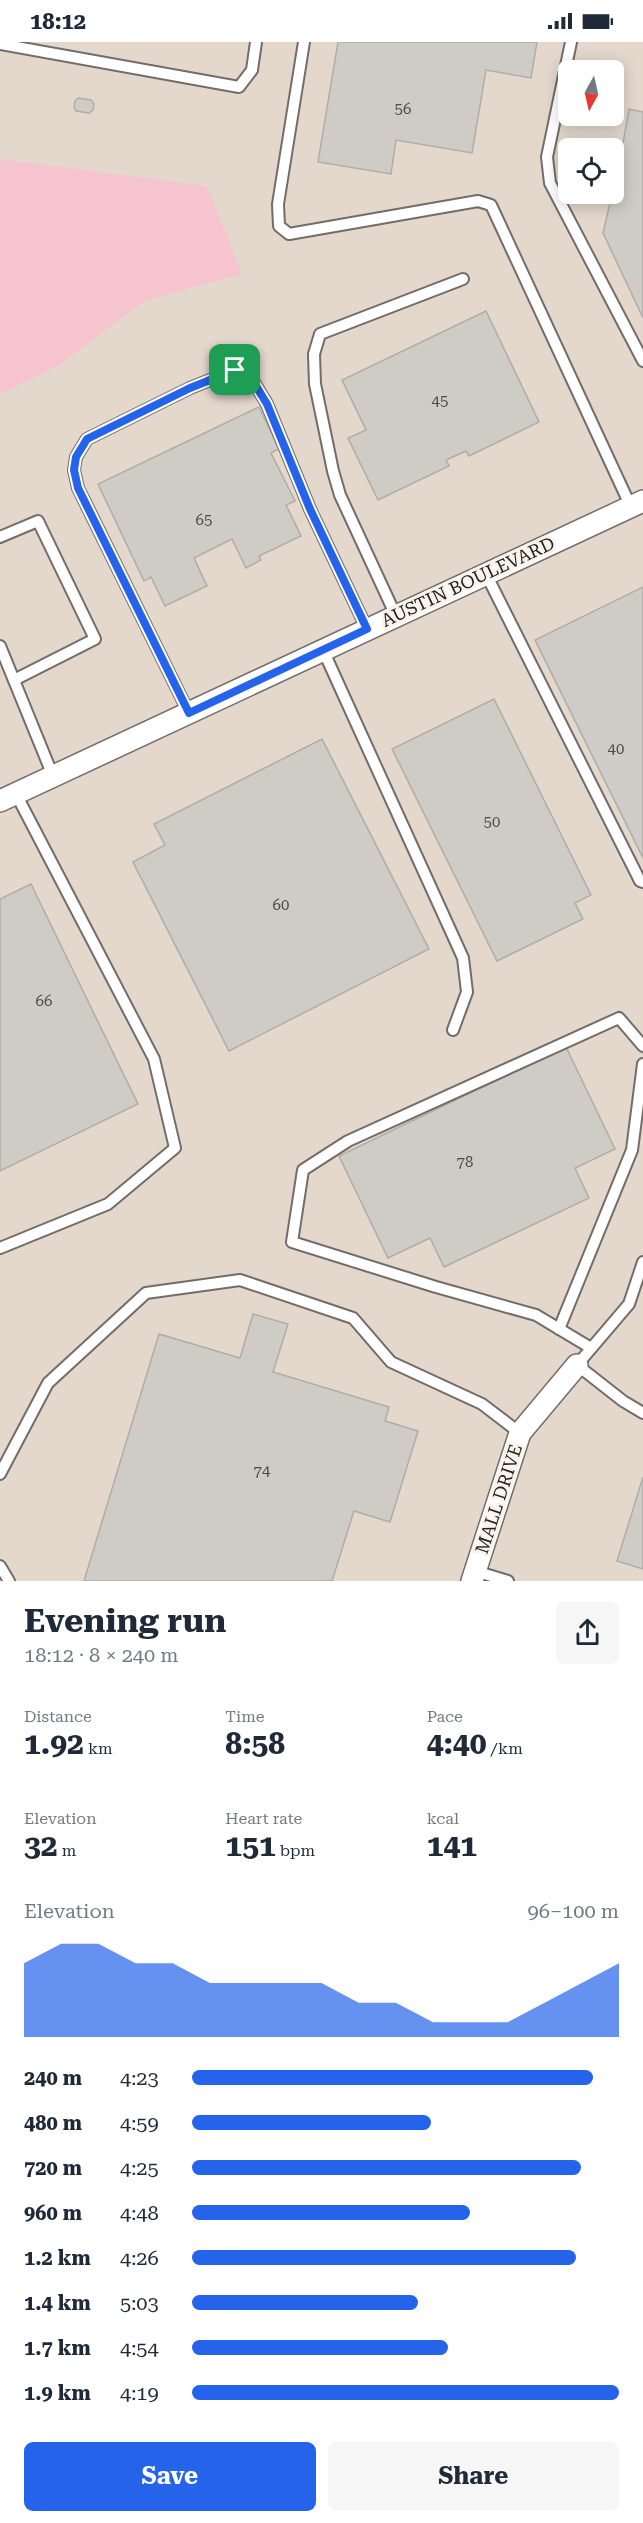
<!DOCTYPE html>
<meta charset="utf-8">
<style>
body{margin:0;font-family:"Roboto Serif",serif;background:#f6f6f7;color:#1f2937;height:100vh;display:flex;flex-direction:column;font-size:22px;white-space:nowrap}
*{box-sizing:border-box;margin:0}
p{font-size:20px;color:#747a83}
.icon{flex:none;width:33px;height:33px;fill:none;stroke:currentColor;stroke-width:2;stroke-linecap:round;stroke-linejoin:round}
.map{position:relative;height:1539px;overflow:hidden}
.panel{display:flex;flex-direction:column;background:#fff;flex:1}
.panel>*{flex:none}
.needle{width:39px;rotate:188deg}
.controls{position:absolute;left:558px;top:18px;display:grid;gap:12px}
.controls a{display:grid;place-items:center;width:66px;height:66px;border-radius:9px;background:#fff;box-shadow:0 3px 15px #0003;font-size:30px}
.pin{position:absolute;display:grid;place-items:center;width:51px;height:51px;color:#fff;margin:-26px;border-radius:12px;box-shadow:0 3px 9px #0006}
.round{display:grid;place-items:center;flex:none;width:63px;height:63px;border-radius:9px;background:#f6f6f7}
.summary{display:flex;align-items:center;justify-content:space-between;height:102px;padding:0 24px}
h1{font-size:33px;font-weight:700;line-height:45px}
.metrics{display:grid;grid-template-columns:repeat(3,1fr);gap:9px;height:102px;padding:6px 24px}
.metrics div{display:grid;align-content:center}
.metrics b{font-size:30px;font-weight:700}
.metrics small{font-size:16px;font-weight:400}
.metrics p{font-size:16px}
.chart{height:168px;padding:12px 24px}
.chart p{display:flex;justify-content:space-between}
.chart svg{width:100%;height:108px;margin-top:6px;fill:#2563eb;opacity:.7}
.primary-button{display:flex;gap:12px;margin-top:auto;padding:12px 24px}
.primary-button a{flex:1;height:69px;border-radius:9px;background:#2563eb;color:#fff;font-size:24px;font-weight:700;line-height:69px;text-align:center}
.primary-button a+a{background:#f6f6f7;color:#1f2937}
ul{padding:0 24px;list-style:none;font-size:20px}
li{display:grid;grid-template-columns:96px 72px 1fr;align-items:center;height:45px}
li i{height:15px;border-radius:8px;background:#2563eb}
.status{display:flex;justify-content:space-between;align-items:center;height:42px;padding:0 30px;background:#fff;direction:ltr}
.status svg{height:16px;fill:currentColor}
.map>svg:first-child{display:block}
.built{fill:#e4d8cd;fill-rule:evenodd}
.green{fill:#f5c4ce}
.building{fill:#ceccc5;stroke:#afada6;stroke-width:1.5}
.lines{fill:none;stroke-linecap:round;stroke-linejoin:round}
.service-casing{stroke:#726d68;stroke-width:14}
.minor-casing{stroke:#726d68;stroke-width:24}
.service{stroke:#fff;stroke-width:10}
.minor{stroke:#fff;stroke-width:21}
.route-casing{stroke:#fff;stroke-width:12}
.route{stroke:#2563eb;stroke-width:8}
.labels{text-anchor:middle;stroke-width:6;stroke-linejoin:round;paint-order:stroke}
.number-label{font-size:15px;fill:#4e4c48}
.street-label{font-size:18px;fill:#24211f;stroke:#f9f3ed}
</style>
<div class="status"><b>18:12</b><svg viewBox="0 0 49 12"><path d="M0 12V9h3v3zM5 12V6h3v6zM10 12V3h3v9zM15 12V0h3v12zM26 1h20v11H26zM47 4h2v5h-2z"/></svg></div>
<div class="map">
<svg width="643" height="1539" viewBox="0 0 643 1539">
<rect width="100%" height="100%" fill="#ece6e0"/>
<path class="built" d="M0,0H643V1539H0ZM568,28H614V74H568ZM568,106H614V152H568Z"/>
<polygon class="green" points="0,117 207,144 242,232 146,258 59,323 0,352"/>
<g class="building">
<polygon points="338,0 537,0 531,36 486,28 472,111 396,98 391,132 318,120"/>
<polygon points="78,56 91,58 94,62 93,68 89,71 76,69 74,65 75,59"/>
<polygon points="629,67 643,70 643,276 603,191 612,152 614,152"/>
<polygon points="486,269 539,380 469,414 466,409 446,418 449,424 378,458 348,396 366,388 342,338"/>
<polygon points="259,365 279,407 271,411 295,459 286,463 301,494 259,514 261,518 246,526 232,497 194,516 207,544 165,564 151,535 144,539 98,442"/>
<polygon points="643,545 643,816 535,598"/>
<polygon points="494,657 591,853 575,861 583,877 497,919 392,707"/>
<polygon points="322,697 429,907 229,1009 133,820 165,803 154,782"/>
<polygon points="31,842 138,1062 0,1129 0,857"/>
<polygon points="566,1005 615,1107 575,1126 589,1156 444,1225 430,1196 388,1216 339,1114"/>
<polygon points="253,1272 288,1282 273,1330 389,1365 385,1379 418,1389 390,1480 354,1469 332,1539 84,1539 159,1292 240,1316"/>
<polygon points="643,1435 643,1527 617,1519"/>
</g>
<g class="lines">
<g class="service-casing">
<g id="service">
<polyline points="304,0 278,162 279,184 289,192 478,159 491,163 631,465"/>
<polyline points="571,0 547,115 550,141 643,319"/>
<polyline points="0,2 239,45 252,28 256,0"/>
<polyline points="0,495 38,479 95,597 14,638"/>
<polyline points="486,532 640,839 643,840"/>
<polyline points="396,574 340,453 333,429 315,342 314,312 320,292 463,237"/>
<polyline points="0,604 53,734"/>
<polyline points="323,608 463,916 467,950 453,988"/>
<polyline points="189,671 78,446 74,428 76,415 87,397 190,346 235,328 250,334 267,362 310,467 367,587"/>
<polyline points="0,1206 108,1162 175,1106 154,1017 16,752"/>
<polyline points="643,1220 629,1262 577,1323 623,1359 643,1371"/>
<polyline points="559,1287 632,1108 643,1022"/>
<polyline points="591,1306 536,1273 436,1245 292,1200 303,1128 348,1099 619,976 643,1004"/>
<polyline points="0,1432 48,1341 146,1251 240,1238 353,1276 391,1320 482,1362 520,1391"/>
<polyline points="0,1524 9,1539"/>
<polyline points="475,1529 508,1539"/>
</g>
</g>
<g class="minor-casing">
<g id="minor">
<polyline points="0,759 643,459"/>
<polyline points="472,1539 520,1391 577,1323"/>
</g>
</g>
<use href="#service" class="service"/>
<use href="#minor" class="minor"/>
</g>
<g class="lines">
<g class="route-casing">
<polygon id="route" points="235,328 250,334 267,362 310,467 367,587 189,671 78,446 74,428 76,415 87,397 190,346"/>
</g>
<use href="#route" class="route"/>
</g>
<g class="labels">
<g class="number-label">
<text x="403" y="72">56</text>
<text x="440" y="364">45</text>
<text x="204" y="483">65</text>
<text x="616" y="712">40</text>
<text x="492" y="785">50</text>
<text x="281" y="868">60</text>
<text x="44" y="964">66</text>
<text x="465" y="1125">78</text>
<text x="262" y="1434">74</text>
</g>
<g class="street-label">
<text transform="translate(468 540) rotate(-25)" y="6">AUSTIN BOULEVARD</text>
<text transform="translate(499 1457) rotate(-72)" y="6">MALL DRIVE</text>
</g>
</g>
</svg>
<div class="controls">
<a><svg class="needle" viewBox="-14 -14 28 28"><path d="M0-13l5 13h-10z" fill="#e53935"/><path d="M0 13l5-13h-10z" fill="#747a83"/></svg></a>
<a><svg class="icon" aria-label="locate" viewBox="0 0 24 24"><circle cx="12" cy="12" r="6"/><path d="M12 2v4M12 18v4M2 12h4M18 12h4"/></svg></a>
</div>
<div class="pin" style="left:235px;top:328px;background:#1e9e55"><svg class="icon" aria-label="arrive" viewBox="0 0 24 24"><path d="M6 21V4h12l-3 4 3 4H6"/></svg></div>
</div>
<section class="panel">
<div class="summary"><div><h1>Evening run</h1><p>18:12 · 8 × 240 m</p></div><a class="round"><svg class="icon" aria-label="share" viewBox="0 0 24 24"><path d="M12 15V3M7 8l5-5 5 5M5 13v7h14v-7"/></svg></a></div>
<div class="metrics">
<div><p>Distance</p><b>1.92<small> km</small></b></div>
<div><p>Time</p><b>8:58</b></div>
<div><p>Pace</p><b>4:40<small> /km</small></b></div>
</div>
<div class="metrics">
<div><p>Elevation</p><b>32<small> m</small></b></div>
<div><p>Heart rate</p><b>151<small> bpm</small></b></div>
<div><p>kcal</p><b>141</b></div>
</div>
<div class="chart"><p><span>Elevation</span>96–100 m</p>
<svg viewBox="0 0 160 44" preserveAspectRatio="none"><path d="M0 44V14L10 6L20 6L30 14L40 14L50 22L60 22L70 22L80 22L90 30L100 30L110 38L120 38L130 38L140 30L150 22L160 14V44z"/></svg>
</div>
<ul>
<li><b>240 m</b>4:23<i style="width:94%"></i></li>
<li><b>480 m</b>4:59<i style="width:56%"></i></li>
<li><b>720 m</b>4:25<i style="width:91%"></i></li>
<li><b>960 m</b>4:48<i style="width:65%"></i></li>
<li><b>1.2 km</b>4:26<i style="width:90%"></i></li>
<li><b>1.4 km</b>5:03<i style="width:53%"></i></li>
<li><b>1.7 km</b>4:54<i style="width:60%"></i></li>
<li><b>1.9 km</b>4:19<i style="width:100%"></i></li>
</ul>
<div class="primary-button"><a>Save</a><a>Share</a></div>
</section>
